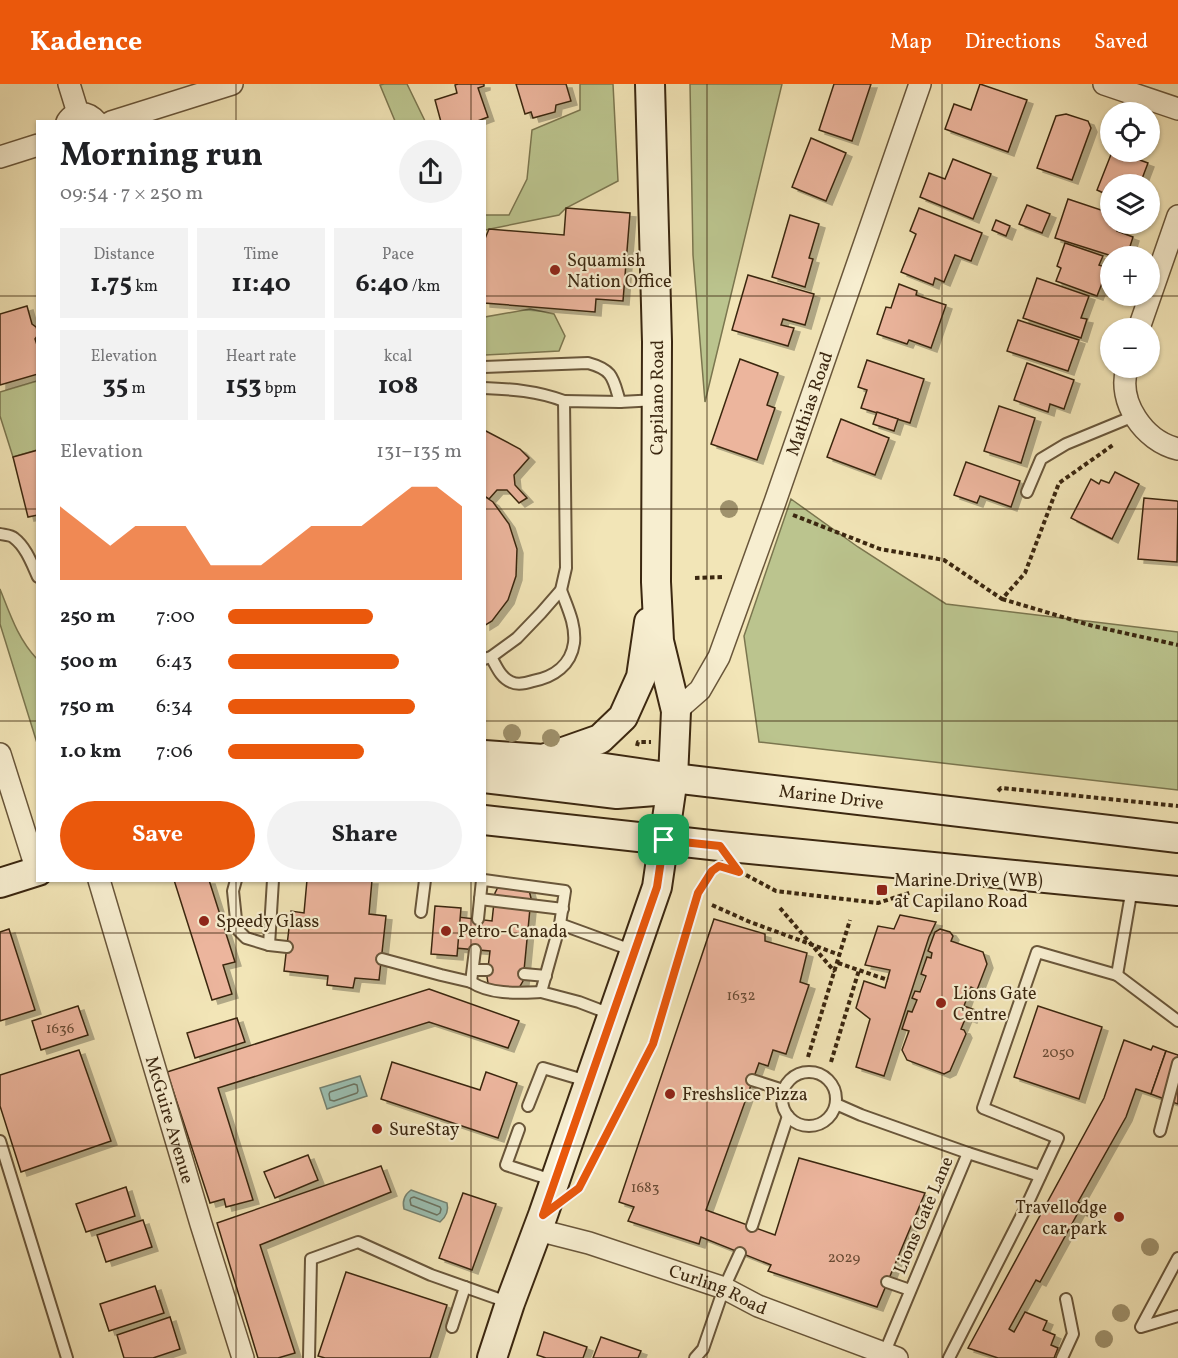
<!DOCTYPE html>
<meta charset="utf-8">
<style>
body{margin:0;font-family:Vollkorn,serif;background:#f2f2f2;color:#202124;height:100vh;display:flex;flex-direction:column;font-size:22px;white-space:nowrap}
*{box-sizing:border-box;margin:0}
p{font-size:20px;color:#757577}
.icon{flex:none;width:33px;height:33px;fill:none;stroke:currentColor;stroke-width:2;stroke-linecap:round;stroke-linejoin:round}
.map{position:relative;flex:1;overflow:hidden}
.drawer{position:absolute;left:36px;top:36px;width:450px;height:762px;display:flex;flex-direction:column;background:#fff;border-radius:0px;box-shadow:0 2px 4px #0004}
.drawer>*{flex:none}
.buttons{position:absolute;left:1100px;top:18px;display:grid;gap:12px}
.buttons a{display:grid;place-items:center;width:60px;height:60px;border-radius:50%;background:#fff;box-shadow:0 2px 4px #0004;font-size:30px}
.pin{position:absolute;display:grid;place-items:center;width:51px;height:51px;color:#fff;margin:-26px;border-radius:12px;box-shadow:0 3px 9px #0006}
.round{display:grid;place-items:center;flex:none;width:63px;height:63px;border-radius:32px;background:#f2f2f2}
.summary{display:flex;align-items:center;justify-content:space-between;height:102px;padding:0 24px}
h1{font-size:33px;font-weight:700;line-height:45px}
.stats{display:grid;grid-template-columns:repeat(3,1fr);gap:9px;height:102px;padding:6px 24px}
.stats div{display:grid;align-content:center;border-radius:0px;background:#f2f2f2;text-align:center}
.stats b{font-size:26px;font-weight:700}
.stats small{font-size:16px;font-weight:400}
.stats p{font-size:16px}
.chart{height:168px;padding:12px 24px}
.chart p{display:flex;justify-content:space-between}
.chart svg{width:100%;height:108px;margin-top:6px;fill:#ea580c;opacity:.7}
.action{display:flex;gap:12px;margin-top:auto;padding:12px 24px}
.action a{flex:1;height:69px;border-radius:36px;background:#ea580c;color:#fff;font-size:24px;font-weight:700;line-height:69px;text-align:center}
.action a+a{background:#f2f2f2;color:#202124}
ul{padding:0 24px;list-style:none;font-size:20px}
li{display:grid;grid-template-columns:96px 72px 1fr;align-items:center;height:45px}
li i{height:15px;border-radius:8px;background:#ea580c}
header{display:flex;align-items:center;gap:36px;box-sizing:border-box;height:84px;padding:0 30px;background:#ea580c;color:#fff}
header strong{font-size:28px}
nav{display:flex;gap:33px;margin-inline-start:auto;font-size:21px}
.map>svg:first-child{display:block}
.green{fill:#bbc48e;stroke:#7b764f;stroke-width:1.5}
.water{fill:#9bbfb2;stroke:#758271;stroke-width:1.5}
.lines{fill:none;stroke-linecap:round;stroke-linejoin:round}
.shore{stroke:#6b7361;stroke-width:1.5}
.building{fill:#ecb59d;stroke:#3b2710;stroke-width:1.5;filter:url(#shadow)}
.lane-casing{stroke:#69563a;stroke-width:14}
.street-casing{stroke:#69563a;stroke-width:24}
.secondary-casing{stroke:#3b2710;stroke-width:32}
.path{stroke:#3b2710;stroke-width:4;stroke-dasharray:4.5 3;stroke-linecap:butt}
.lane{stroke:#f7eed0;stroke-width:10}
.street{stroke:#f7eed0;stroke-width:21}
.secondary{stroke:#f7eed0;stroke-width:28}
.tree{fill:#9f926d}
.route-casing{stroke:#fff;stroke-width:12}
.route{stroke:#ea580c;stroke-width:8}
.grid{fill:none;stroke:#3b2710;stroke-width:1.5;stroke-opacity:0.55}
.poi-dot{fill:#8f2418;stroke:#f7eed0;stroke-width:2}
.labels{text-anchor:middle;stroke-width:4.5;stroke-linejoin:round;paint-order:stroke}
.number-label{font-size:15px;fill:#674a33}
.poi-label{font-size:18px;fill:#3b2710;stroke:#f7eed0;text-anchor:start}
.street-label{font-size:18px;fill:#3b2710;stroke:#f7eed0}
</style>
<header>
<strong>Kadence</strong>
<nav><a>Map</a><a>Directions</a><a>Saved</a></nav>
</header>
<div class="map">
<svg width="1178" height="1274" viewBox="0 0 1178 1274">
<defs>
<filter id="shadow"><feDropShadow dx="6" dy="4" stdDeviation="0" flood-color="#0004"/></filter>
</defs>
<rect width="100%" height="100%" fill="#f2e5b7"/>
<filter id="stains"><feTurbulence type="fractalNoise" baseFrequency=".00333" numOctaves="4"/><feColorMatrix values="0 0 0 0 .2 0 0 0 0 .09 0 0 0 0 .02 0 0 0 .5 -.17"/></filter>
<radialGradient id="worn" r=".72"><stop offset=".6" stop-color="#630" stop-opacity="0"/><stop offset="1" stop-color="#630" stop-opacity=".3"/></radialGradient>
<g class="green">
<polygon points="384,0 407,0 425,37 395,37 380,1"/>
<polygon points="580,0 613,0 618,97 566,124 559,131 485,146 485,131 509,131 527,95 532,46 580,26"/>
<polygon points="690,0 782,0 705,318 693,171"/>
<polygon points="530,225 554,230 565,252 559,267 485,271 485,233"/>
<polygon points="37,297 37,366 13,373 0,332 0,308"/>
<polygon points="791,415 858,463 946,520 1178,548 1178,706 759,658 744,552"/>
<path d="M0,505C10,530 18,555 37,575V659L0,540Z"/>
</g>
<g class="water">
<polygon points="360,992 367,1012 327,1025 320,1004"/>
<path d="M411,1106L447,1119C449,1127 446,1133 440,1138L404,1125C402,1117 404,1111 411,1106Z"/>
</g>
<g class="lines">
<g class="shore">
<polygon points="354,1000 357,1001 358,1007 357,1009 334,1017 330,1016 329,1010 330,1008"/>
<polygon points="414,1113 440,1123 441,1125 440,1129 437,1131 411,1121 410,1116 411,1114"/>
</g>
</g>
<g class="building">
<polygon points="458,0 484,0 484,2 478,4 488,33 475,38 441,38 435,16 457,9 455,1"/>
<polygon points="516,0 566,0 571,17 556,21 555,28 533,34 531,28 525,30"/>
<polygon points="834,0 871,0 852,57 819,46"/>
<polygon points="980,0 1027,16 1008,68 945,45 954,20 971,26"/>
<polygon points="1066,30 1088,37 1091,44 1072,96 1037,84 1056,32"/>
<polygon points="811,54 846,69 826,117 792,103"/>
<polygon points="1112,68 1118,68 1148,79 1140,100 1110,100 1110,112 1097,106"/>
<polygon points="953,75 991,90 973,135 920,113 929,89 945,95"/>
<polygon points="1068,115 1110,129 1110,140 1120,140 1117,147 1133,153 1127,172 1112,172 1055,154"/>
<polygon points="1027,121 1050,130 1042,149 1019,140"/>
<polygon points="566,124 630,129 623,217 596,215 595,228 484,219 484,157 489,145 564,151"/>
<polygon points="919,124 982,149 971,177 955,171 944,198 935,194 933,201 901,188 916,150 910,147"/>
<polygon points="790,131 819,140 809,174 813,175 805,203 772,193"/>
<polygon points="996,136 1010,142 1006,152 992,146"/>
<polygon points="1065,159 1103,172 1099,181 1108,184 1097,212 1056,197 1061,184 1057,182"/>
<polygon points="748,191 814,210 805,241 783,235 781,241 794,244 788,262 732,246"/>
<polygon points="1037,194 1089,212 1081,234 1087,235 1081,254 1023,234"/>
<polygon points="899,200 917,207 916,211 946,221 931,264 909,256 907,260 877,250 886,223 891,224"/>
<polygon points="27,222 32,240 36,243 38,248 38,251 35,255 38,264 38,290 0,301 0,230"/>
<polygon points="1018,236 1079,256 1068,287 1007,267"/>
<polygon points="740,275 778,289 767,321 775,324 757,376 711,360"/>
<polygon points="867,276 924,295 910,339 861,324 867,306 858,303"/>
<polygon points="1027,279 1074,296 1064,325 1050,320 1048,328 1014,316"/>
<polygon points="999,322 1035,334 1021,379 984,367"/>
<polygon points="877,328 898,335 894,347 873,340"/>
<polygon points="841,335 889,354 875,391 827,373"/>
<polygon points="484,346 520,365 529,374 514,391 515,401 527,414 519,419 507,406 497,406 489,415 484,412"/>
<polygon points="38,366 38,431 28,433 13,373"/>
<polygon points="966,378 1020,397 1011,423 980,412 977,419 954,411"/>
<polygon points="1115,388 1139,400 1112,455 1071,434 1091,395 1099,400 1101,396 1109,399"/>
<polygon points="484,412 493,418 509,440 517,465 516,492 508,516 492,537 484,542"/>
<polygon points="1144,414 1177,417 1178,418 1177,478 1138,475"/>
<polygon points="174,796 209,796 235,878 223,881 232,910 212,916"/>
<polygon points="307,796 372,796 369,830 386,832 379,896 355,894 353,904 327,901 328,892 284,887 291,827 304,829"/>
<polygon points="498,803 529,806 531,814 523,897 519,904 492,903 488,899 487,893 490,867 455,864 458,833 492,837 495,809"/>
<polygon points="435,822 461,824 457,872 431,870"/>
<polygon points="900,831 936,838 929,853 884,992 856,983 870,935 856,924 864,897 885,904 890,886 865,881 878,842 894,845"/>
<polygon points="714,835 765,850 765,857 807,869 800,898 809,901 786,970 773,966 768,982 759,979 706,1126 775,1151 799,1074 925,1109 877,1223 768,1187 771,1181 701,1153 699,1160 628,1137 634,1123 619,1118"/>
<polygon points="9,845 35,926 0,937 0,848"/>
<polygon points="940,845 950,848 953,852 951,857 983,868 987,880 977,906 971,903 964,922 975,926 971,935 966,933 961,945 964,946 966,950 950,987 944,990 907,976 902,966 909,947 902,945 908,927 912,928 917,916 912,914 915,907 920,908 926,892 921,890 927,873 931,874 932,869 928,867 935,848"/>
<polygon points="429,905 519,937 508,964 429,938 218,1004 253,1116 226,1123 224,1115 210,1119 167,988"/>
<polygon points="78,922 88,951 41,966 32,937"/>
<polygon points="1038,922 1102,943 1079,1015 1014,993"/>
<polygon points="237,934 245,958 195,974 187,949"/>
<polygon points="1124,956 1151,966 1153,962 1166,967 1151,1010 1136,1005 1126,1033 1078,1118 1092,1126 1089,1132 1079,1127 1040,1198 1036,1196 1009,1245 1014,1248 1025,1228 1047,1237 1043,1246 1055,1251 1051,1261 1058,1264 1054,1274 998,1274 968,1264 1104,1014"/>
<polygon points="79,966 111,1057 21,1088 0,1022 0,991"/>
<polygon points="1166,967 1178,971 1178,1020 1151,1010"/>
<polygon points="392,978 480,1006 486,988 517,999 498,1054 381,1015"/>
<polygon points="308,1071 318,1096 275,1114 264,1088"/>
<polygon points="381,1082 391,1108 260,1161 295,1269 278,1274 258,1274 217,1139"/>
<polygon points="126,1103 135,1132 86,1148 76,1120"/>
<polygon points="463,1109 496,1120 472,1186 439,1174"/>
<polygon points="143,1136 152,1163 106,1178 97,1151"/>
<polygon points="346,1188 447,1221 430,1274 325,1274 318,1272"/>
<polygon points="155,1202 164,1229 109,1247 100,1220"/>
<polygon points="170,1233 180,1265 153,1274 124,1274 117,1251"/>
<polygon points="544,1248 587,1263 583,1274 546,1274 537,1271"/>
<polygon points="601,1253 641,1267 638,1274 593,1274"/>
</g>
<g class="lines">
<g class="lane-casing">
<g id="lane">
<path d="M484,283L588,279C614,286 613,295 620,318"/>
<path d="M484,304C511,305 538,307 564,317"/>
<polyline points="1027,408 1041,375 1066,360 1134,332"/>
<path d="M0,450C5,451 11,451 14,454C26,463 32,480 38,493"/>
<path d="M491,573C497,583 500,593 511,598C517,601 527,599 533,597C554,593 571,581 574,559C576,540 567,523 561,506"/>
<polyline points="484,575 491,573 517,554 541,529 561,506 566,484 564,317 620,318 657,316"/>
<polyline points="236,796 233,807 237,845 246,854 269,861 287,863"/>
<polyline points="484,796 565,807 560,840"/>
<polyline points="480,815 563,825"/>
<polyline points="421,828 425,796"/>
<polyline points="478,835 482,796"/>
<polyline points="269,861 273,796"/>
<path d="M475,866L471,898C491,911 518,909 541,908"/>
<polyline points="382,875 441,891 471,898"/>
<polyline points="473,886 487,886"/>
<polyline points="524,890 546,892"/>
<polyline points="1117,891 1178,937"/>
<polyline points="613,931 579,918 541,908 560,840 634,867"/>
<circle cx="809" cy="1015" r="27"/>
<polyline points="752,996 783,1006"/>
<polyline points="836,1020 861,1031 968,1069 884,1270"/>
<polyline points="528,1022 543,984 587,997"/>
<polyline points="519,1045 506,1081 555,1097"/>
<polyline points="1160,1047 1178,979"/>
<polyline points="0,1057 67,1274"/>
<polyline points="968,1069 1040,1092"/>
<polyline points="752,1142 788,1032"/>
<polyline points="1178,1174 1141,1243 1178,1232"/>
<polyline points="887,1198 910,1206"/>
<polyline points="452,1243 465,1203"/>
<polyline points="309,1274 311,1175 358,1158 431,1191 510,1219"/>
<polyline points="695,1274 703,1265 724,1204 740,1169"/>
<polyline points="949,1274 1025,1125 1058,1054 983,1024 1037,868 1117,891 1132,804"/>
<polyline points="1062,1274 1073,1250 1066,1215"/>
</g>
</g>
<g class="street-casing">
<g id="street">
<polyline points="69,0 78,29"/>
<polyline points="1104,0 1178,25"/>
<path d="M67,38C75,26 88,27 97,38"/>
<polyline points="111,38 232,0"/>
<polyline points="0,73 38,61"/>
<polyline points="1139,244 1178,132"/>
<path d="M1127,284C1117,318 1144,357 1178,365"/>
<path id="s1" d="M676,627L700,606L719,573L775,418L920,0"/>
<polyline points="0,670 37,787"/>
<path id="s2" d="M99,796L201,1140L243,1274"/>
<path id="s3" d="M538,1146L589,1159L724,1204L758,1222L897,1274"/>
</g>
</g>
<g class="secondary-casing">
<g id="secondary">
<path id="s4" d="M484,671L543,675L673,694L1178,754"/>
<polyline points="546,674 600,655 623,633 641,593 649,538"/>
<polyline points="484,694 617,710 655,707 671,695"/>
<polyline points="484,736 720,762 1178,807"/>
<polyline points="0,799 38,787"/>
<path id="s5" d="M492,1274L510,1219L543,1131L657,803L673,694L676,627L659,557L656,498L657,258L650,0"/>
</g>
</g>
<g class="path">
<polyline points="793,431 880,465 944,476 1002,515 1025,489 1059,399 1113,361"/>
<polyline points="695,494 725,493"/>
<polyline points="1002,515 1093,542 1178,561"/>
<polyline points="637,662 638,658 651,658"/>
<polyline points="998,707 1001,704 1178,722"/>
<polyline points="746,791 776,807 878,819 912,808"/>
<polyline points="712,821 750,838 840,871"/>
<polyline points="780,824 835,888"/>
<polyline points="838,879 888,896"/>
<polyline points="808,973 850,836"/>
<polyline points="831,978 859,886"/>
<polyline points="589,1084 653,960 695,815 711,787"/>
</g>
<use href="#lane" class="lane"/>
<use href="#street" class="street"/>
<use href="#secondary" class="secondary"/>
</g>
<g class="tree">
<circle cx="729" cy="425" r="9"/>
<circle cx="512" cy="649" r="9"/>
<circle cx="551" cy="654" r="9"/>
<circle cx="1150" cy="1163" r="9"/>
<circle cx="1121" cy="1229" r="9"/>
<circle cx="1104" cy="1255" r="9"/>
</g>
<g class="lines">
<g class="route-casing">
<polygon id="route" points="664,756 720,762 739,788 719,782 712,787 698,809 653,960 579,1104 543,1131 657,803"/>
</g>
<use href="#route" class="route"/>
</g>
<path class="grid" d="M236,0V38M471,0V38M707,0V1274M942,0V1274M0,212H38M484,212H1178M0,425H38M484,425H1178M0,637H38M484,637H1178M236,796V1274M471,796V1274M0,849H1178M0,1062H1178"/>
<g class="poi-dot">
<circle cx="555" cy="186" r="6"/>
<rect x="876" y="800" width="12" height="12" rx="3"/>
<circle cx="204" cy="837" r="6"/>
<circle cx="446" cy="847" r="6"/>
<circle cx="941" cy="919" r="6"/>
<circle cx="670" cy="1010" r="6"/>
<circle cx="377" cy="1045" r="6"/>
<circle cx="1119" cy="1133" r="6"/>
</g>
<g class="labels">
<g class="number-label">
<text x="741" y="916">1632</text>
<text x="60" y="949">1636</text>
<text x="1058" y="973">2050</text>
<text x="645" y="1108">1683</text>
<text x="844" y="1178">2029</text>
</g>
<g class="poi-label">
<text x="567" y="182">Squamish<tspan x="567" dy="21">Nation Office</tspan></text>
<text x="894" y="802">Marine Drive (WB)<tspan x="894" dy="21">at Capilano Road</tspan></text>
<text x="216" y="843">Speedy Glass</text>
<text x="458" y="853">Petro-Canada</text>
<text x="953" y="915">Lions Gate<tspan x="953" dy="21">Centre</tspan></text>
<text x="682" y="1016">Freshslice Pizza</text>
<text x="389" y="1051">SureStay</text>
<text x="1107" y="1129" text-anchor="end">Travellodge<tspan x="1107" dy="21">car park</tspan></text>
</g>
<g class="street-label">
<text dy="6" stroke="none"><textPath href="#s5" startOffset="992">Capilano Road</textPath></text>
<text dy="6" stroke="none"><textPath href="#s1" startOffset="339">Mathias Road</textPath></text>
<text dy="6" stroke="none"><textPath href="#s4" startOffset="350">Marine Drive</textPath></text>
<text dy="6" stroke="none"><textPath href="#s2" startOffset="250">McGuire Avenue</textPath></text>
<text transform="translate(923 1131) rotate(-67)" y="6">Lions Gate Lane</text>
<text dy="6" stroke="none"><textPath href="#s3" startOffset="190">Curling Road</textPath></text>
</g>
</g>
<rect width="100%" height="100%" filter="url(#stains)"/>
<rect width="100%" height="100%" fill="url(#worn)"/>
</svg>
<div class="buttons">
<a><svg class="icon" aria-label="locate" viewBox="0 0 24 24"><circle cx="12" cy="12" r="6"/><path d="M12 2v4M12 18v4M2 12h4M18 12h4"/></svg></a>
<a><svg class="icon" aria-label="layers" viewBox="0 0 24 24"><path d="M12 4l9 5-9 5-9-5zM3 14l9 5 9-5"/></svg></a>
<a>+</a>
<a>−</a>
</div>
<div class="pin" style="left:664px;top:756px;background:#1e9e55"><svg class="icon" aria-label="arrive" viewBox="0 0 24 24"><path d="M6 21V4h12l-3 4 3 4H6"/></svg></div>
<section class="drawer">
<div class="summary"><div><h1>Morning run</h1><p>09:54 · 7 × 250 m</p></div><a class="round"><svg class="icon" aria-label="share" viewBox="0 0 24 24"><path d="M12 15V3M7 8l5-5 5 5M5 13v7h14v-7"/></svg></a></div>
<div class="stats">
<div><p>Distance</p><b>1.75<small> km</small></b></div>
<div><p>Time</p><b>11:40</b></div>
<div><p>Pace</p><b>6:40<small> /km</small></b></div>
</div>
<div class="stats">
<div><p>Elevation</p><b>35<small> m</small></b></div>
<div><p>Heart rate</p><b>153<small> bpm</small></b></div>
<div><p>kcal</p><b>108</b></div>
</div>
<div class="chart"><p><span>Elevation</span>131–135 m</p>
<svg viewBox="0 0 160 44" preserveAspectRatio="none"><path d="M0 44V14L10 22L20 30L30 22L40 22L50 22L60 38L70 38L80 38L90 30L100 22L110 22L120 22L130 14L140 6L150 6L160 14V44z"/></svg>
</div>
<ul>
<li><b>250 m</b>7:00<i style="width:62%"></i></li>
<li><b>500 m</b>6:43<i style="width:73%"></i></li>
<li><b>750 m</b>6:34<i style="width:80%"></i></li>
<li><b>1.0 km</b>7:06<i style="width:58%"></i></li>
</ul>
<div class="action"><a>Save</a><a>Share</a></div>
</section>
</div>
